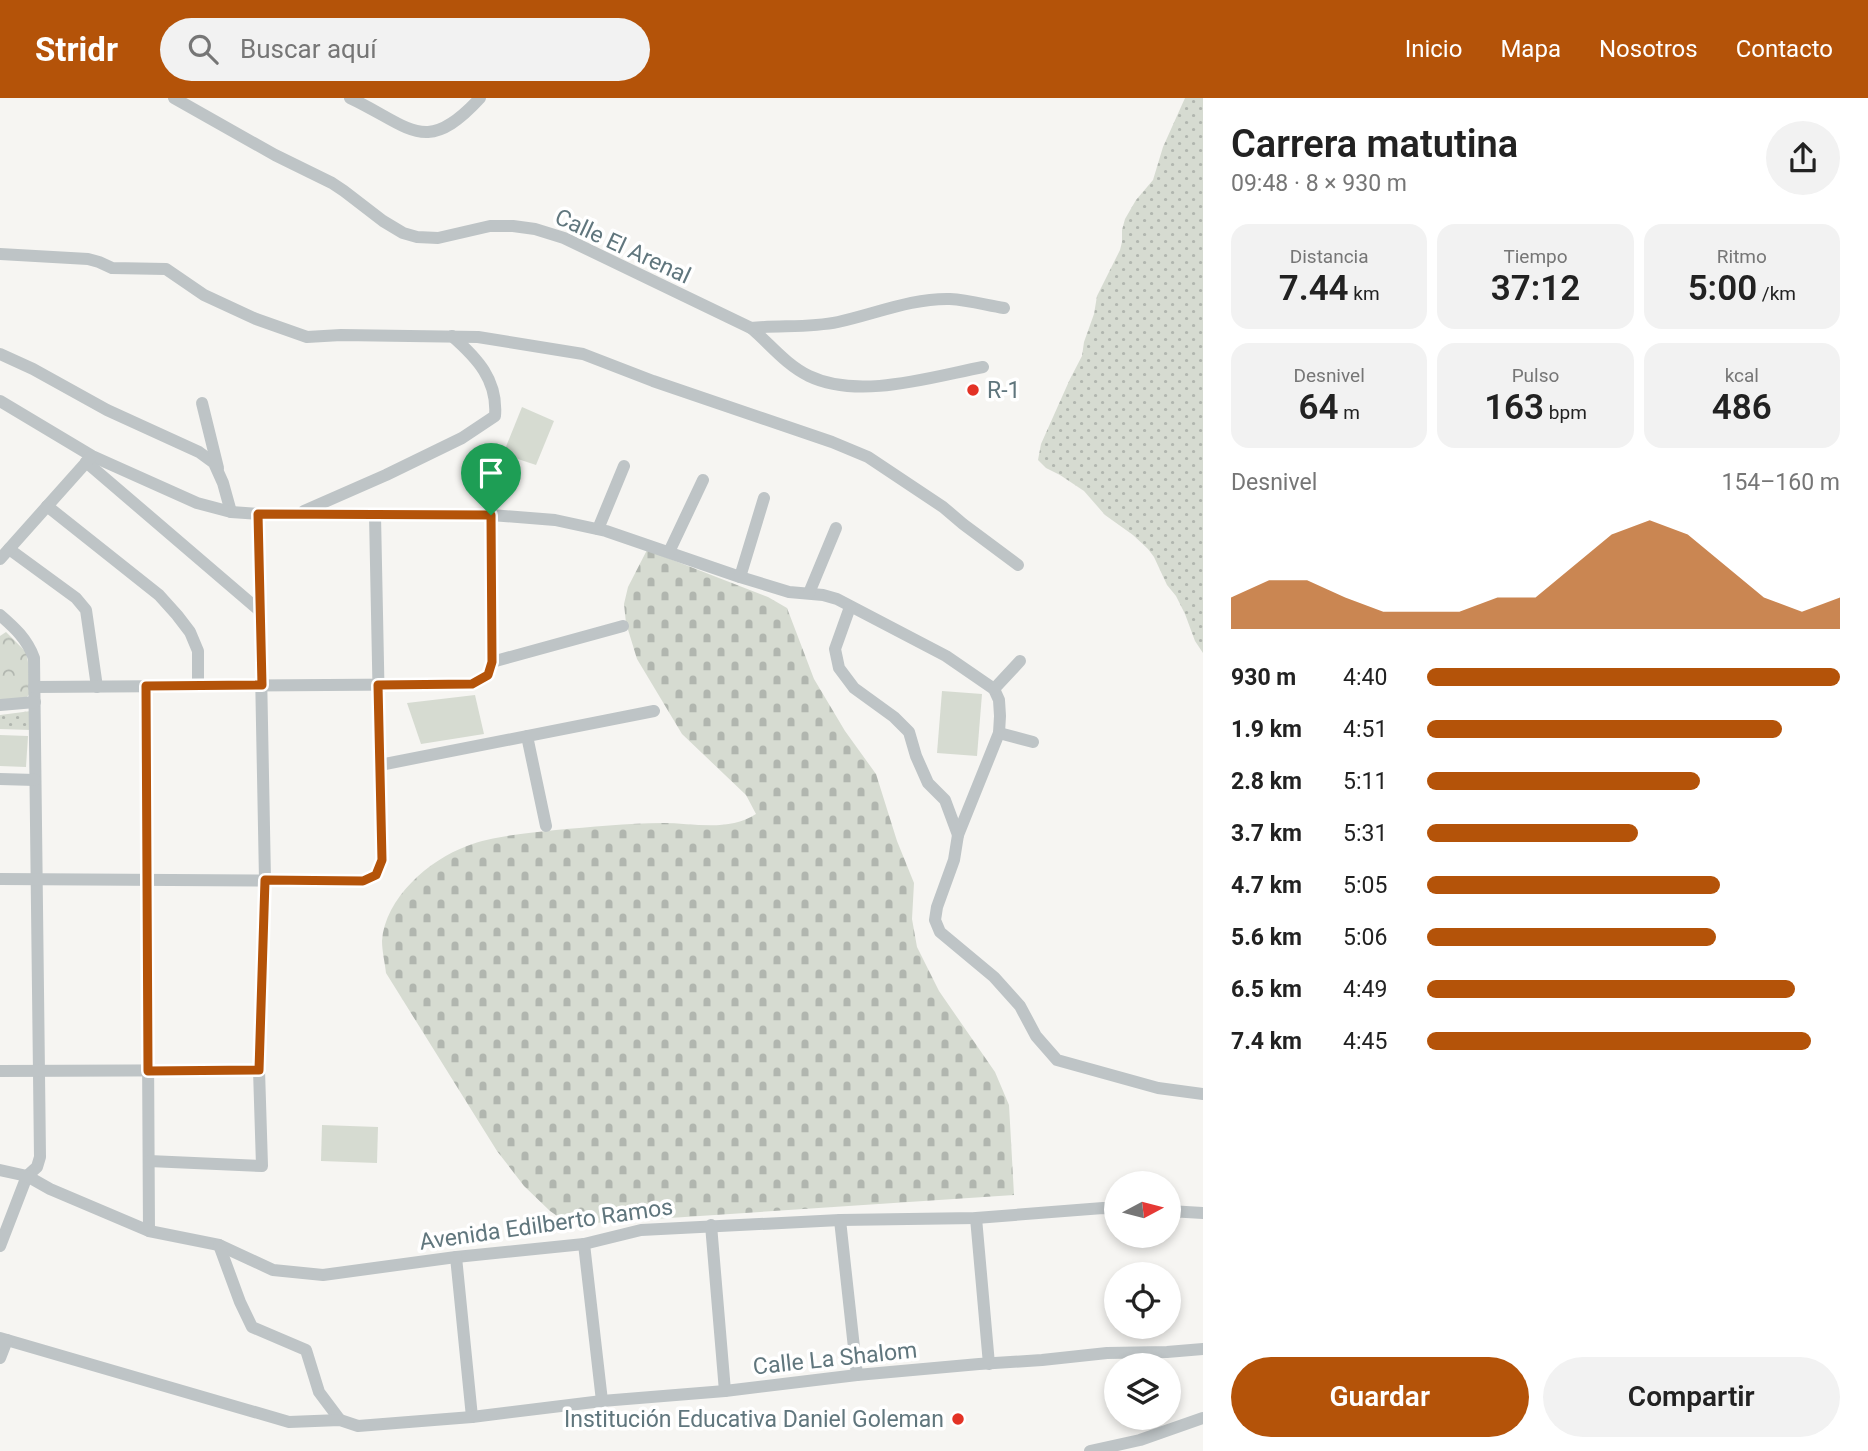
<!DOCTYPE html>
<html lang="es">
<meta charset="utf-8">
<style>
body{margin:0;font-family:Roboto,sans-serif;background:#f2f2f2;color:#222;height:100vh;display:flex;flex-direction:column;font-size:26px;white-space:nowrap}
*{box-sizing:border-box;margin:0}
p{font-size:23px;color:#767676}
.icon{flex:none;width:38px;height:38px;fill:none;stroke:currentColor;stroke-width:2;stroke-linecap:round;stroke-linejoin:round}
.map{position:relative;flex:1;overflow:hidden}
.sheet{display:flex;flex-direction:column;background:#fff;width:665px}
.sheet>*{flex:none}
.needle{width:46px;rotate:83deg}
.buttons{position:absolute;left:1104px;top:1073px;display:grid;gap:14px}
.buttons a{display:grid;place-items:center;width:77px;height:77px;border-radius:50%;background:#fff;box-shadow:0 4px 10px #0003;font-size:35px}
.pin{position:absolute;display:grid;place-items:center;width:60px;height:60px;color:#fff;margin:-72px -30px;border-radius:50% 50% 50% 0;rotate:-45deg;box-shadow:0 0 7px #0007}
.pin .icon{rotate:45deg}
.round{display:grid;place-items:center;flex:none;width:74px;height:74px;border-radius:37px;background:#f2f2f2}
.summary{display:flex;align-items:center;justify-content:space-between;height:119px;padding:0 28px}
h1{font-size:38px;font-weight:600;line-height:52px}
.figures{display:grid;grid-template-columns:repeat(3,1fr);gap:10px;height:119px;padding:7px 28px}
.figures div{display:grid;align-content:center;border-radius:18px;background:#f2f2f2;text-align:center}
.figures b{font-size:35px;font-weight:600}
.figures small{font-size:19px;font-weight:400}
.figures p{font-size:19px}
.chart{height:196px;padding:14px 28px}
.chart p{display:flex;justify-content:space-between}
.chart svg{width:100%;height:126px;margin-top:7px;fill:#b45309;opacity:.7}
.action{display:flex;gap:14px;margin-top:auto;padding:14px 28px}
.action a{flex:1;height:80px;border-radius:42px;background:#b45309;color:#fff;font-size:28px;font-weight:600;line-height:80px;text-align:center}
.action a+a{background:#f2f2f2;color:#222}
ul{padding:0 28px;list-style:none;font-size:23px}
li{display:grid;grid-template-columns:112px 84px 1fr;align-items:center;height:52px}
li i{height:18px;border-radius:9px;background:#b45309}
header{display:flex;align-items:center;gap:42px;box-sizing:border-box;height:98px;padding:0 35px;background:#b45309;color:#fff}
header strong{font-size:33px}
nav{display:flex;gap:38px;margin-inline-start:auto;font-size:24px}
.search{width:490px;height:63px;background:#f2f2f2;display:flex;align-items:center;gap:18px;box-sizing:border-box;padding:0 24px;border-radius:38px;color:#767676;font-size:26px}
main{display:flex;flex:1;min-height:0}
.map>svg:first-child{display:block}
.grass{fill:url(#grass-dots)}
.cemetery{fill:url(#cemetery-stones)}
.park{fill:url(#park-crowns)}
.pitch{fill:#d6dbd1}
.lines{fill:none;stroke-linecap:round;stroke-linejoin:round}
.street{stroke:#bec4c6;stroke-width:12}
.route-casing{stroke:#fff;stroke-width:14}
.route{stroke:#b45309;stroke-width:9}
.poi-dot{fill:#e33225;stroke:#fff;stroke-width:2.5}
.labels{text-anchor:middle;stroke-width:7;stroke-linejoin:round;paint-order:stroke}
.street-label{font-size:23px;fill:#60767d;stroke:#fff}
.poi-label{font-size:23px;fill:#60767d;stroke:#fff;text-anchor:start}
</style>
<header>
<strong>Stridr</strong>
<div class="search"><svg class="icon" aria-label="search" viewBox="0 0 24 24"><circle cx="10" cy="10" r="6"/><path d="M15 15l6 6"/></svg>Buscar aquí</div>
<nav><a>Inicio</a><a>Mapa</a><a>Nosotros</a><a>Contacto</a></nav>
</header>
<main>
<div class="map">
<svg width="1203" height="1353" viewBox="0 0 1203 1353">
<defs>
<pattern id="grass-dots" width="8" height="8" patternUnits="userSpaceOnUse" patternTransform="scale(1.75)"><rect width="8" height="8" fill="#d6dbd1"/><path d="M2 2h.1M6 6h.1" fill="none" stroke="#b1b6af" stroke-width="1.8" stroke-linecap="round"/></pattern>
<pattern id="cemetery-stones" width="16" height="16" patternUnits="userSpaceOnUse" patternTransform="scale(1.75)"><rect width="16" height="16" fill="#d6dbd1"/><path d="M2 7V4a2 2 0 0 1 4 0v3zM10 15v-3a2 2 0 0 1 4 0v3z" fill="#b1b6af"/></pattern>
<pattern id="park-crowns" width="20" height="18" patternUnits="userSpaceOnUse" patternTransform="scale(1.75)"><rect width="20" height="18" fill="#d6dbd1"/><path d="M2 6a3 3 0 1 1 6 0M12 15a3 3 0 1 1 6 0" fill="none" stroke="#b1b6af"/></pattern>
</defs>
<rect width="100%" height="100%" fill="#f6f5f2"/>
<g class="grass">
<polygon points="1185,0 1203,0 1203,555 1195,543 1185,516 1176,498 1167,487 1154,459 1148,451 1133,437 1105,417 1084,393 1060,377 1046,370 1038,362 1041,346 1070,281 1082,258 1084,244 1094,216 1097,198 1120,152 1122,144 1122,132 1125,121 1136,102 1153,82 1163,49"/>
<polygon points="31,613 31,632 0,631 0,617"/>
</g>
<path class="cemetery" d="M647,452L768,499L787,510L814,581L845,633L876,676L897,743L914,785L912,821L917,849L939,893L995,974L1009,1007L1014,1097L579,1126L563,1122L550,1113L524,1088L497,1053L386,875C385,865 382,853 382,843C385,800 429,762 467,748C493,738 529,735 556,732C591,729 627,725 663,725C693,725 729,734 756,716L746,697L682,636L637,561L626,525L624,506L628,489Z"/>
<polygon class="park" points="6,534 27,555 31,594 26,600 0,605 0,538"/>
<g class="pitch">
<polygon points="522,309 554,323 536,367 503,356"/>
<polygon points="942,593 982,596 977,658 937,655"/>
<polygon points="475,597 484,636 421,646 407,605"/>
<polygon points="0,637 28,638 26,669 0,668"/>
<polygon points="322,1027 378,1029 377,1065 321,1063"/>
</g>
<g class="lines">
<g class="street">
<path d="M174,0L275,57L332,85L344,93L383,123L403,135L417,139L438,140L490,128H513L535,131L564,140L751,230C770,246 786,267 809,278C859,302 931,279 983,269"/>
<path d="M350,0C410,28 425,60 480,0"/>
<polyline points="0,156 88,161 99,164 112,170 166,171 204,197 256,221 307,239 341,237 478,239 583,256 653,283 832,344 868,359 943,409 963,426 1018,467"/>
<path d="M751,230C780,227 810,230 838,224C875,216 912,200 950,201C968,202 986,207 1004,210"/>
<polyline points="0,256 33,271 107,312 199,354 214,365 223,385 231,414"/>
<polyline points="0,303 92,358 197,405 231,414 258,416 491,417 555,422 606,433 740,479 789,494 823,497 837,501 946,558 994,591 999,602 1000,618 999,635 958,737 954,762 937,809 935,822 940,834 994,879 1020,908 1036,938 1057,962 1158,990 1203,996"/>
<polyline points="202,305 218,370"/>
<polyline points="86,364 260,513"/>
<polyline points="47,408 159,497 177,517 190,534 198,553 198,588"/>
<path d="M304,413L386,377L462,340L495,318C498,282 477,260 452,238"/>
<polyline points="598,431 624,368"/>
<polyline points="9,451 76,500 86,512 97,589"/>
<polyline points="669,454 703,382"/>
<polyline points="0,461 91,359"/>
<polyline points="740,479 764,400"/>
<polyline points="809,495 836,430"/>
<polyline points="850,509 835,551 839,570 854,590 894,619 909,634 916,658 928,685 945,702 958,737"/>
<path d="M0,517C15,530 27,541 34,560L40,1059L37,1069L27,1078L0,1148"/>
<polyline points="492,564 623,528"/>
<polyline points="146,588 149,1133"/>
<polyline points="34,589 472,586 488,577 492,564 491,417"/>
<polyline points="994,591 1020,563"/>
<polyline points="0,607 35,604"/>
<polyline points="999,635 1033,644"/>
<polyline points="527,638 546,728"/>
<polyline points="380,667 654,613"/>
<polyline points="0,681 35,682"/>
<polyline points="0,781 363,783 376,777 382,762 375,417"/>
<polyline points="0,973 259,972"/>
<polyline points="149,1063 262,1068 259,972 265,782 258,416"/>
<polyline points="0,1072 27,1078 50,1091 149,1133 219,1147 273,1172 323,1177 456,1159 584,1146 641,1132 840,1122 976,1120 1103,1110 1116,1111"/>
<polyline points="1169,1113 1203,1115"/>
<polyline points="976,1120 989,1266"/>
<polyline points="840,1122 857,1277"/>
<polyline points="711,1127 725,1293"/>
<polyline points="584,1146 602,1303"/>
<polyline points="219,1147 240,1204 252,1229 306,1252 319,1294 340,1322"/>
<polyline points="456,1159 472,1319"/>
<polyline points="0,1240 289,1324 340,1322 358,1328 472,1319 602,1303 725,1293 857,1277 979,1266 1042,1262 1107,1255 1167,1254 1203,1251"/>
<polyline points="0,1260 7,1242"/>
<polyline points="1090,1353 1140,1342 1203,1320"/>
</g>
</g>
<g class="lines">
<g class="route-casing">
<polygon id="route" points="258,416 491,417 492,564 488,577 472,586 378,587 382,762 376,777 363,783 265,782 259,972 148,973 146,588 262,587"/>
</g>
<use href="#route" class="route"/>
</g>
<g class="poi-dot">
<circle cx="973" cy="292" r="7"/>
<circle cx="958" cy="1321" r="7"/>
</g>
<g class="labels">
<g class="street-label">
<text transform="translate(623 148) rotate(25)" y="8">Calle El Arenal</text>
<text transform="translate(546 1126) rotate(-8)" y="8">Avenida Edilberto Ramos</text>
<text transform="translate(835 1260) rotate(-6)" y="8">Calle La Shalom</text>
</g>
<g class="poi-label">
<text x="987" y="300">R-1</text>
<text x="944" y="1329" text-anchor="end">Institución Educativa Daniel Goleman</text>
</g>
</g>
</svg>
<div class="buttons">
<a><svg class="needle" viewBox="-14 -14 28 28"><path d="M0-13l5 13h-10z" fill="#e53935"/><path d="M0 13l5-13h-10z" fill="#767676"/></svg></a>
<a><svg class="icon" aria-label="locate" viewBox="0 0 24 24"><circle cx="12" cy="12" r="6"/><path d="M12 2v4M12 18v4M2 12h4M18 12h4"/></svg></a>
<a><svg class="icon" aria-label="layers" viewBox="0 0 24 24"><path d="M12 4l9 5-9 5-9-5zM3 14l9 5 9-5"/></svg></a>
</div>
<div class="pin" style="left:491px;top:417px;background:#1e9e55"><svg class="icon" aria-label="arrive" viewBox="0 0 24 24"><path d="M6 21V4h12l-3 4 3 4H6"/></svg></div>
</div>
<section class="sheet">
<div class="summary"><div><h1>Carrera matutina</h1><p>09:48 · 8 × 930 m</p></div><a class="round"><svg class="icon" aria-label="share" viewBox="0 0 24 24"><path d="M12 15V3M7 8l5-5 5 5M5 13v7h14v-7"/></svg></a></div>
<div class="figures">
<div><p>Distancia</p><b>7.44<small> km</small></b></div>
<div><p>Tiempo</p><b>37:12</b></div>
<div><p>Ritmo</p><b>5:00<small> /km</small></b></div>
</div>
<div class="figures">
<div><p>Desnivel</p><b>64<small> m</small></b></div>
<div><p>Pulso</p><b>163<small> bpm</small></b></div>
<div><p>kcal</p><b>486</b></div>
</div>
<div class="chart"><p><span>Desnivel</span>154–160 m</p>
<svg viewBox="0 0 160 44" preserveAspectRatio="none"><path d="M0 44V33L10 27L20 27L30 33L40 38L50 38L60 38L70 33L80 33L90 22L100 11L110 6L120 11L130 22L140 33L150 38L160 33V44z"/></svg>
</div>
<ul>
<li><b>930 m</b>4:40<i style="width:100%"></i></li>
<li><b>1.9 km</b>4:51<i style="width:86%"></i></li>
<li><b>2.8 km</b>5:11<i style="width:66%"></i></li>
<li><b>3.7 km</b>5:31<i style="width:51%"></i></li>
<li><b>4.7 km</b>5:05<i style="width:71%"></i></li>
<li><b>5.6 km</b>5:06<i style="width:70%"></i></li>
<li><b>6.5 km</b>4:49<i style="width:89%"></i></li>
<li><b>7.4 km</b>4:45<i style="width:93%"></i></li>
</ul>
<div class="action"><a>Guardar</a><a>Compartir</a></div>
</section>
</main>
